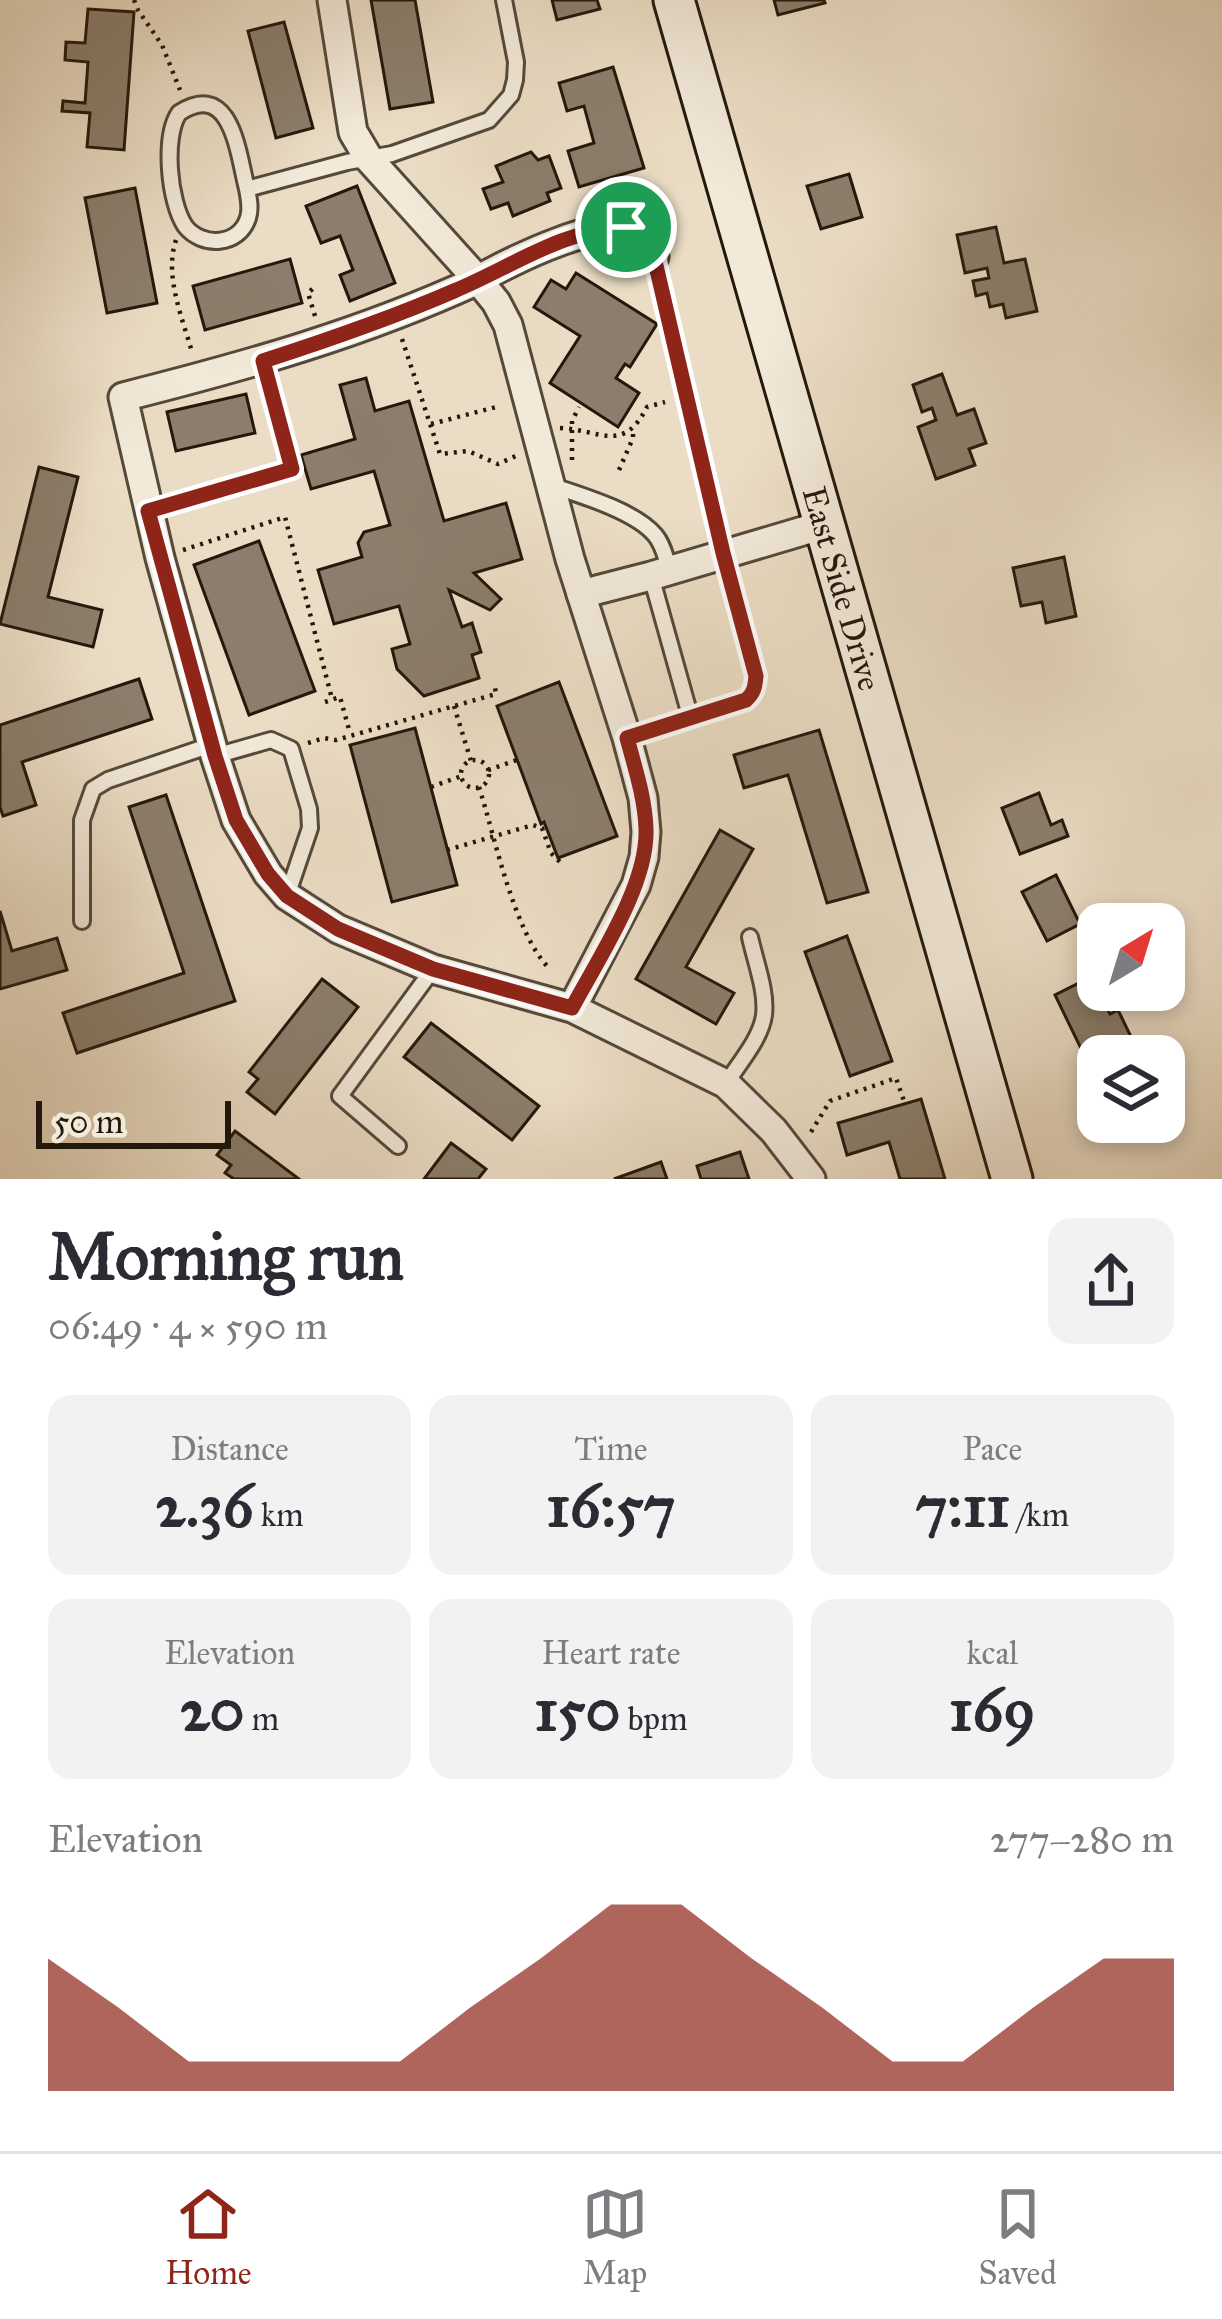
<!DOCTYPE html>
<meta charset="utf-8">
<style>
body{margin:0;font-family:"IM FELL Great Primer",serif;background:#f2f2f3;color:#2b2b33;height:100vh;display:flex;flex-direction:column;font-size:45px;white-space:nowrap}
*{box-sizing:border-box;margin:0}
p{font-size:39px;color:#7c7c81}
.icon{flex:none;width:66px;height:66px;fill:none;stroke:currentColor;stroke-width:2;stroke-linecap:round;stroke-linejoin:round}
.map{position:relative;height:1179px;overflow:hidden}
.sheet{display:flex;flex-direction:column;background:#fff;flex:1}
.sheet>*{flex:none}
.needle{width:78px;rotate:38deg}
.tools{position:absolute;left:1077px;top:903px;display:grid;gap:24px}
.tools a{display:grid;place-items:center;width:108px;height:108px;border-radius:24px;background:#fff;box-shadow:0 6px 18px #0003;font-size:60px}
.scale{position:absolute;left:36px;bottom:30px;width:195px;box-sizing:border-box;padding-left:12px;border:6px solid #23180c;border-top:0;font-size:33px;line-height:42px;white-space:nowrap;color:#23180c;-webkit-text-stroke:9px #f2e9d9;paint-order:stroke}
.pin{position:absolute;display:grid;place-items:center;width:102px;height:102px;color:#fff;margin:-51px;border:6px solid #fff;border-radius:50%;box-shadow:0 3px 12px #0007}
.round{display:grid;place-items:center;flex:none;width:126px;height:126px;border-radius:24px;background:#f2f2f3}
.head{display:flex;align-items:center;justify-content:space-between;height:204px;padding:0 48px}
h1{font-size:66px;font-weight:800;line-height:90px}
.figures{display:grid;grid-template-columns:repeat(3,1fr);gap:18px;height:204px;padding:12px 48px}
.figures div{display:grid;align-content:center;border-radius:24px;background:#f2f2f3;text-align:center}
.figures b{font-size:60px;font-weight:800}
.figures small{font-size:33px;font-weight:400}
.figures p{font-size:33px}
.chart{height:336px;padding:24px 48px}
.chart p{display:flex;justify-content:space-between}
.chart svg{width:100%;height:216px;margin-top:12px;fill:#8f2418;opacity:.7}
.menu{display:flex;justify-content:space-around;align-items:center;height:168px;border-top:3px solid #e1e1e2;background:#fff;font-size:33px;color:#7c7c81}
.menu a{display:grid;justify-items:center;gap:6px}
.menu .current{color:#8f2418}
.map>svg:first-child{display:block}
.building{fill:#8b7e6c;stroke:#23180c;stroke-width:3}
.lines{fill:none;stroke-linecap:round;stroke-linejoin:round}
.lane-casing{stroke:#55493a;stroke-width:20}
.street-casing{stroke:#55493a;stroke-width:33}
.secondary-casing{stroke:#23180c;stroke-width:45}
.path{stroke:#23180c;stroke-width:4.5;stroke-dasharray:3 6;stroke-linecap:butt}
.lane{stroke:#f2e9d9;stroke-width:14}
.street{stroke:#f2e9d9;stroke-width:27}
.secondary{stroke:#f2e9d9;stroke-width:39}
.route-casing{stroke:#fff;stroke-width:24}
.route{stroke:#8f2418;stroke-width:15}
.labels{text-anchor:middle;stroke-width:12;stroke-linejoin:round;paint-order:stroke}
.street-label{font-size:33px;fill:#23180c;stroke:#f2e9d9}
</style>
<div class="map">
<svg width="1222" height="1179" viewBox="0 0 1222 1179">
<rect width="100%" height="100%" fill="#ebddc5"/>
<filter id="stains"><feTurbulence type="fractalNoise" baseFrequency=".00167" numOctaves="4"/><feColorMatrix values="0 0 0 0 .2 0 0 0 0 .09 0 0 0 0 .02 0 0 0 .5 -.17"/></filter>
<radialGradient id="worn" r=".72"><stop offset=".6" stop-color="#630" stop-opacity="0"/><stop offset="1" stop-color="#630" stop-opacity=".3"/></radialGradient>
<g class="building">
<polygon points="371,0 415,0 433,102 390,109"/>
<polygon points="552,0 597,0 600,9 557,20"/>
<polygon points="774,0 824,0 825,3 778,15"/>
<polygon points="88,9 134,12 124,150 87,147 90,113 62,111 63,101 85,103 88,62 65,60 66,42 85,43"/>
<polygon points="284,22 313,128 276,138 248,31"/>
<polygon points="613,67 644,168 579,187 568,151 594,143 584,106 567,111 559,83"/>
<polygon points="531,152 538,160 549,156 561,188 547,193 550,201 513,216 508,203 491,209 483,189 503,182 496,166"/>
<polygon points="849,174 862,217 821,229 807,186"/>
<polygon points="357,186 395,283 350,301 340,275 353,270 340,236 321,243 306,206"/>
<polygon points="135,188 157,303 107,313 85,198"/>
<polygon points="996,227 1004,263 1025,259 1037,311 1006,318 1003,304 990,307 987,293 976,296 973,281 989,278 987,268 965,273 957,235"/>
<polygon points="290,259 302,303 205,330 193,286"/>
<polygon points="576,273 657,324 630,367 625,364 616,378 639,393 618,427 550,383 580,336 534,307 551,280 566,289"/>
<polygon points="942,374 957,415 974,409 986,443 969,449 975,465 936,479 918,427 936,420 932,408 922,412 913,385"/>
<polygon points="366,378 375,411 409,401 444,521 506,503 522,559 474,573 501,599 490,610 449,590 462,627 472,623 481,652 472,655 479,678 424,696 397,669 392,649 410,644 399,606 334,624 318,570 362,557 358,543 364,532 390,525 374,471 311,489 301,455 355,439 340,385"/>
<polygon points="246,394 255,433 176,451 167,412"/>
<polygon points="39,467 78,477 48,597 102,610 93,647 0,624"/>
<polygon points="259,541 315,691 249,715 194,565"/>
<polygon points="1064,557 1076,616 1046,623 1042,602 1021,606 1013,568"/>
<polygon points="139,679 152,719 22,762 36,805 3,816 0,807 0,725"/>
<polygon points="559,682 617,836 558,858 544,822 541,824 497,706"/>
<polygon points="415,728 457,885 392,902 350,745"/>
<polygon points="819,730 868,892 827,903 788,775 744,788 734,755"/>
<polygon points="1039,793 1051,825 1062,820 1068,836 1020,854 1002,808"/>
<polygon points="166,795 235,1001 77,1053 63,1013 184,973 129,807"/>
<polygon points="720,830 753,849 686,967 734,993 716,1024 636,979"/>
<polygon points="1056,875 1080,924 1047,941 1022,892"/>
<polygon points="0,911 12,951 57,938 67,970 0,989"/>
<polygon points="847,936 892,1061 850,1076 805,952"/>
<polygon points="1091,977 1110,1014 1118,1010 1134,1043 1106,1056 1098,1056 1098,1060 1089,1065 1055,995"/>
<polygon points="322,979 358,1007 275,1114 247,1092 258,1079 249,1072"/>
<polygon points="431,1023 539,1106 512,1140 404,1057"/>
<polygon points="921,1099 945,1179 900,1179 889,1142 847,1155 838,1123"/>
<polygon points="235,1131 299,1179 234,1179 225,1173 231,1165 217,1155"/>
<polygon points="451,1143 486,1169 478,1179 424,1179"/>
<polygon points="740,1152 749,1179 701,1179 697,1166"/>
<polygon points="661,1162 667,1179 614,1179"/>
</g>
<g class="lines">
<g class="lane-casing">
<g id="lane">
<path d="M247,189C249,199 251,209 248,218C239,246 202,248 185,226C169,202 163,137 179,113C232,79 238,154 247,189L347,162L392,154L489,120L511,95L515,80L516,62L504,0"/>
<path d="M550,485C580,495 635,511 655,535C663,544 666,559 670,570"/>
<polyline points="148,511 292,469 263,361"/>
<polyline points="651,576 691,719"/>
<polyline points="627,738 746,701 752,694 756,676 723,553 654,257"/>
<polyline points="215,756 271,740 291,749 309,809 310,828 287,896"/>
<polyline points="82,921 82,820 93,789 108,780 211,745"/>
<path d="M726,1084C738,1064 761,1039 764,1015C767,991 755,961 750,937"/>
<polyline points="398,1146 340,1096 433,969"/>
</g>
</g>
<g class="street-casing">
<g id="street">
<path d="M332,0L353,132L369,159L478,280C506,263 611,211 640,233C647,238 651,249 654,257"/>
<polyline points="581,594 651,576 823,525"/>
<path d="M572,1008L636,885L644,857L646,832L643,798L627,738L570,559L508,325L496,302L478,280C363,333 246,366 123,397L160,558L215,756L236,820L268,874L287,896L338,929L433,969L572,1008L726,1084L774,1131L811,1179"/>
</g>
</g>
<g class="secondary-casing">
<g id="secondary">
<path id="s1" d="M674,0L1012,1179"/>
</g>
</g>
<g class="path">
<polyline points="134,0 138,10 162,45 180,90"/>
<path d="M176,240C164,275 182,317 192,352"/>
<polyline points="315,316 308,293 317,285"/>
<polyline points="402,339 440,454 468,451 498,464 518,455"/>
<polyline points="431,424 500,406"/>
<path d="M560,428C601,430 623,454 647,407L665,402"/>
<polyline points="572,460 572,421 579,407"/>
<polyline points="619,470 633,438 633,430"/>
<polyline points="183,550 285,517 332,699"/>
<polyline points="325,702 340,697 350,733"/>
<polyline points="454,706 471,761"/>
<polyline points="308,743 324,738 336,740 496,694 495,688"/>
<circle cx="475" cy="774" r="14"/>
<polyline points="488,770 517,760"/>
<polyline points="431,787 462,776"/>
<path d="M479,787C495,837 514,933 549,968"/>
<polyline points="447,850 533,825 542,828 551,853 562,864"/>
<polyline points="811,1132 830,1101 896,1078 905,1104"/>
</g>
<use href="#lane" class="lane"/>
<use href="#street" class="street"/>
<use href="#secondary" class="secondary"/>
</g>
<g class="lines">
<g class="route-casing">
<path id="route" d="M626,227L640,233L654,257L723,553L756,676C755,687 754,693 746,700L627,738C635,768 645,798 646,829C648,885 598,959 572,1008L433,969L338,929L287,896L268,874L236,820L215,756L148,511L292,469L263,361C328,340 392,318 454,291C510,268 563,229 626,227Z"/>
</g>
<use href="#route" class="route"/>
</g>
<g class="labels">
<g class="street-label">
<text dy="12" stroke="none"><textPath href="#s1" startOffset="612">East Side Drive</textPath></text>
</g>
</g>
<rect width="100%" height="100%" filter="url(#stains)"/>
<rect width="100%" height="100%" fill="url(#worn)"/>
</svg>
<div class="tools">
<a><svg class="needle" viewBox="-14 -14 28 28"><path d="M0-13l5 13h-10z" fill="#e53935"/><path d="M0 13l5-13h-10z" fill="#7c7c81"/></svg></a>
<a><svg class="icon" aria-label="layers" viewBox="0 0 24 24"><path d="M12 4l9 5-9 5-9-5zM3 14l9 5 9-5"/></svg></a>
</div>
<div class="scale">50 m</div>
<div class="pin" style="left:626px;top:227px;background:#1e9e55"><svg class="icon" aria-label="arrive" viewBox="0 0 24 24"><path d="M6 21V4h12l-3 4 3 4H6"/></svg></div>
</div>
<section class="sheet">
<div class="head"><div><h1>Morning run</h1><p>06:49 · 4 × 590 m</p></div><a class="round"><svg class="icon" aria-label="share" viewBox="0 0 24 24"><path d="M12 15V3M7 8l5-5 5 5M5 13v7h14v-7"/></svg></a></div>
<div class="figures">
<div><p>Distance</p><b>2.36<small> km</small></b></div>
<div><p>Time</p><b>16:57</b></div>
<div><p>Pace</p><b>7:11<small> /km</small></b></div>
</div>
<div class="figures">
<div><p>Elevation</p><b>20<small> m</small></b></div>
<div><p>Heart rate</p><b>150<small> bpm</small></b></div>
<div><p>kcal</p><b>169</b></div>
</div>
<div class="chart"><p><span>Elevation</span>277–280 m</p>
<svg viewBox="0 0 160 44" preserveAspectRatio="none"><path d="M0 44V17L10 27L20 38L30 38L40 38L50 38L60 27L70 17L80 6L90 6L100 17L110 27L120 38L130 38L140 27L150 17L160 17V44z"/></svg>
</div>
</section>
<nav class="menu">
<a class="current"><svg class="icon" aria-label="home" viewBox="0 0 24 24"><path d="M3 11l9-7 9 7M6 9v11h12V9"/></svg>Home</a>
<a><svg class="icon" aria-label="map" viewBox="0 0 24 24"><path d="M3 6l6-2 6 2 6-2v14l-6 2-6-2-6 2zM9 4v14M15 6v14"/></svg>Map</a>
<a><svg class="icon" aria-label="saved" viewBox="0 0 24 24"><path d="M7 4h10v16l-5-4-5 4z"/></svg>Saved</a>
</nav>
